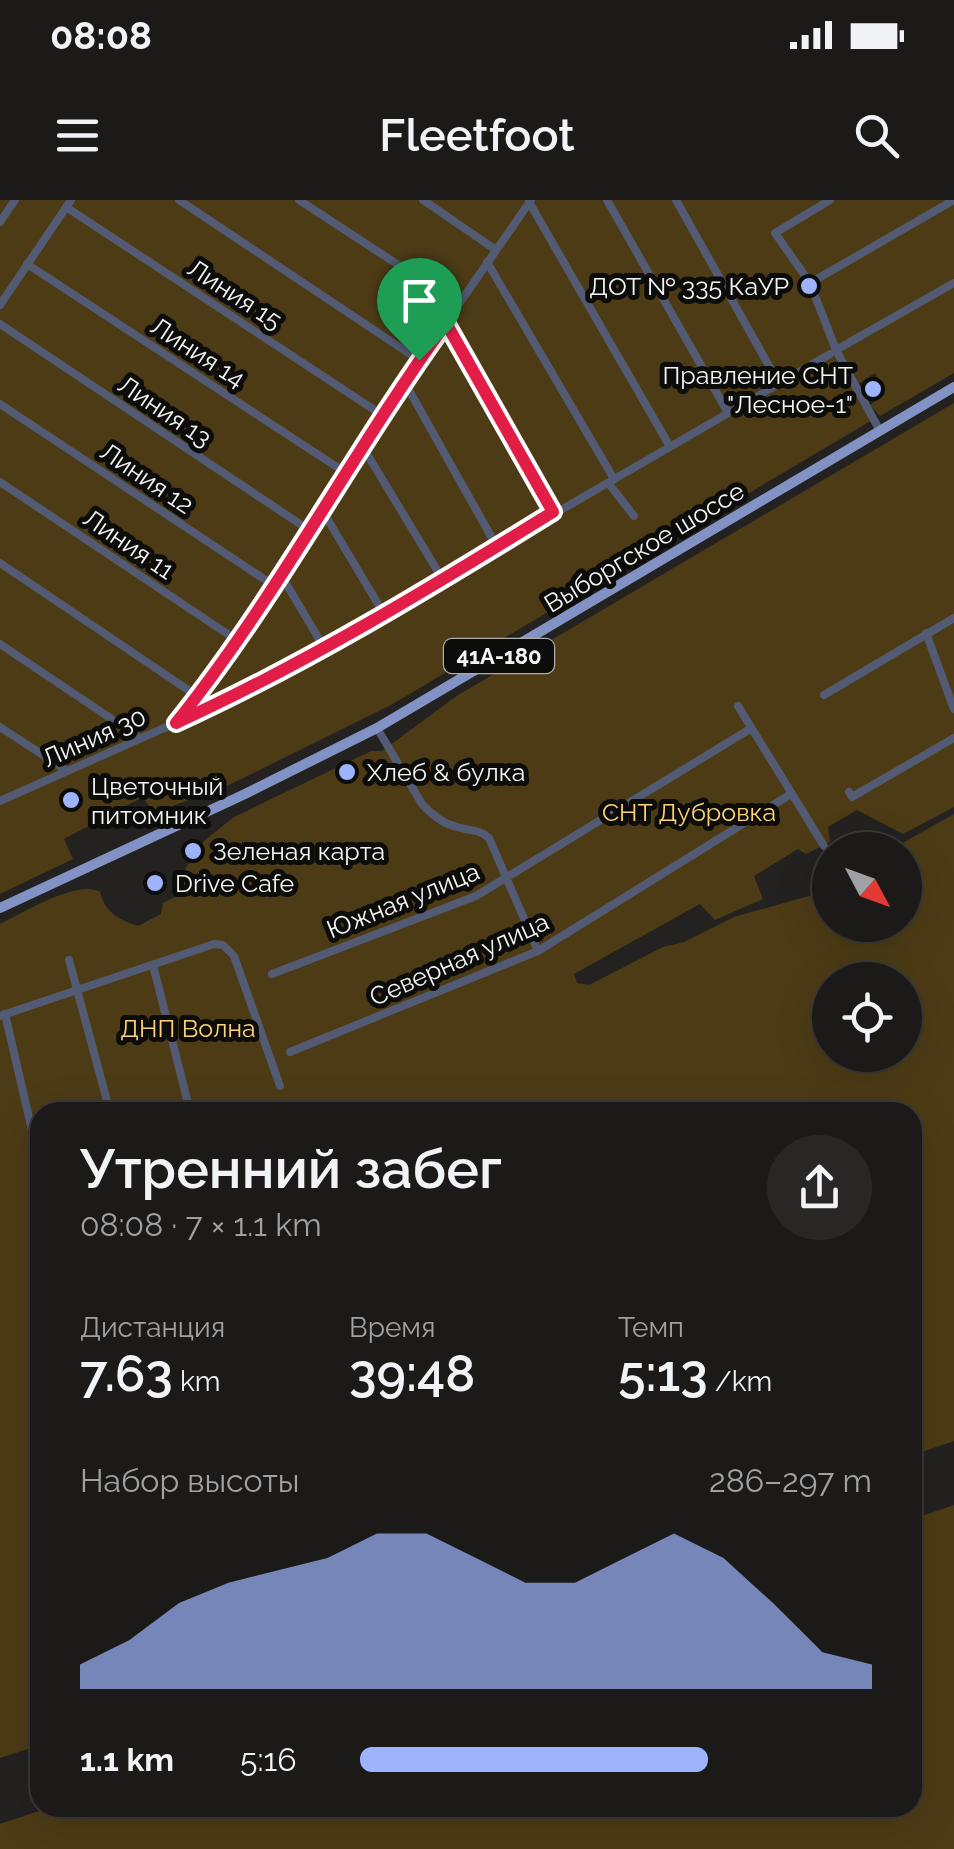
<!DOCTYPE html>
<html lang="ru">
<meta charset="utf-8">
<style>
body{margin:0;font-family:Raleway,sans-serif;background:#282725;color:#f1f3f6;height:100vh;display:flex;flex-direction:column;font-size:38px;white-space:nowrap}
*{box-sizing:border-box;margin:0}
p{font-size:32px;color:#a0a1a2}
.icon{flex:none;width:55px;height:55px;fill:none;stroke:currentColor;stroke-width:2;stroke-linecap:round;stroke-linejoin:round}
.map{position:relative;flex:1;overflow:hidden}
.side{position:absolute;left:30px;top:902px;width:892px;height:715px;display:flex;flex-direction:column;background:#1b1a18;border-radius:30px;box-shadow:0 10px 40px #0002,0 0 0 2px #393837}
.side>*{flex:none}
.needle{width:65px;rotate:131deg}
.fabs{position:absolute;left:812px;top:632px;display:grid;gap:20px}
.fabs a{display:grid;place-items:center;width:110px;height:110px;border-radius:50%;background:#1b1a18;box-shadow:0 10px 40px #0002,0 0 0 2px #393837;font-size:50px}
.pin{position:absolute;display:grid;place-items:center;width:85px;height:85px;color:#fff;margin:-102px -42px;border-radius:50% 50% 50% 0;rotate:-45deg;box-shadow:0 0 10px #0007}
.pin .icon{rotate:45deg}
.round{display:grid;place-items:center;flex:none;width:105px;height:105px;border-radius:52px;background:#282725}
.overview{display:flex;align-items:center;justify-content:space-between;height:170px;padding:0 50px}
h1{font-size:55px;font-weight:600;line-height:75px}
.figures{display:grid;grid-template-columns:repeat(3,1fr);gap:15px;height:170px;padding:10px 50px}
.figures div{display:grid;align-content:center}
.figures b{font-size:50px;font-weight:600}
.figures small{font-size:28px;font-weight:400}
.figures p{font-size:28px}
.chart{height:280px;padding:20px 50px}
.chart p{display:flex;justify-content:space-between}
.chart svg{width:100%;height:180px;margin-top:10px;fill:#9db4fd;opacity:.7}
ul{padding:0 50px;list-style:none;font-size:32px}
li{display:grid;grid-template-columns:160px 120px 1fr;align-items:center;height:75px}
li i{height:25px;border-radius:12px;background:#9db4fd}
.status{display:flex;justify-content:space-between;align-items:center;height:70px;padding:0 50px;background:#1b1a18;direction:ltr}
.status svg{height:28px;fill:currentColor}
header{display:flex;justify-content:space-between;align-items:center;height:130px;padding:0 50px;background:#1b1a18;font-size:45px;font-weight:600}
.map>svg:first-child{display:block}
.green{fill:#4c3b15;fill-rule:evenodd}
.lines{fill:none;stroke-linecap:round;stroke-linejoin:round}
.minor{stroke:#525b73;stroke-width:8}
.major{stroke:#8292c5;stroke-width:10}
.route-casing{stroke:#fff;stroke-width:20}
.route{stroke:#e11d48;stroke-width:12}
.poi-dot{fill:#9db4fd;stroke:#0c0c0b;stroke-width:4}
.labels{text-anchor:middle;stroke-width:10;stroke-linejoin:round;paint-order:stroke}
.shield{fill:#0c0c0b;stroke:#aeaead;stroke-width:2.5}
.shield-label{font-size:22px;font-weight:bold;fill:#f4f4f2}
.poi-label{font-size:25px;fill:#f4f4f2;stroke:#0c0c0b;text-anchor:start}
.street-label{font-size:25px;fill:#f4f4f2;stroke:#0c0c0b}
.park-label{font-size:25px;fill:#fdd275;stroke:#0c0c0b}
</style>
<div class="status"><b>08:08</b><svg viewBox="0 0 49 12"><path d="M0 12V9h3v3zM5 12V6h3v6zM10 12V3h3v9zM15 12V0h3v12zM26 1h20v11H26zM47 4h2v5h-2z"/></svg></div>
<header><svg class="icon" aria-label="menu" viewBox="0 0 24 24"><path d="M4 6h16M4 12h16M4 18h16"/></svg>Fleetfoot<svg class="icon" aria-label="search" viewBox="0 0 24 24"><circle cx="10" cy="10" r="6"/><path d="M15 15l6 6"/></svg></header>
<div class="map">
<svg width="954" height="1649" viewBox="0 0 954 1649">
<rect width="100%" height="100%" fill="#242220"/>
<g class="green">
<polygon points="0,0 954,0 954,173 880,216 870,205 885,194 875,173 855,186 874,219 391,505 227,586 153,613 143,597 64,639 73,659 0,694"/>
<path d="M954,203V607L903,634L857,610L828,627L830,642L806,654L798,649L754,676L763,699L715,720L700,704L574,774L577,783L589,785L663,747L684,742L734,717L830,690V725H905V650H890L954,614V1241L913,1255L912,912H40V1545L0,1558V724C23,713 78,679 100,692C105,712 119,720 138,726L161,714L163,703L187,691L177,681L205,640L234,617L371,551H382L458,495ZM830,780H905V855H830Z"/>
<polygon points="954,1305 954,1649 0,1649 0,1624 48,1608 912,1608 913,1319"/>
</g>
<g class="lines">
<g class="minor">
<polyline points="179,0 419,160"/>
<polyline points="299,0 458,104"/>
<polyline points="423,0 496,50"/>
<polyline points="607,0 727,211"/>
<polyline points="676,0 778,182"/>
<polyline points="830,0 775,33 810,83 836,150 880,231"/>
<polyline points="529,2 669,245"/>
<polyline points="66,7 382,215"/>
<polyline points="0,22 15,0"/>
<polyline points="487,62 614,279"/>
<polyline points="27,64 346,273"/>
<polyline points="810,83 954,0"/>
<polyline points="0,105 71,0"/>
<polyline points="445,123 553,313"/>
<polyline points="0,124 309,330"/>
<polyline points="836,150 954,83"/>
<polyline points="405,183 497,347"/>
<polyline points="0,204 273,385"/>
<polyline points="364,249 443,380"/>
<polyline points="0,282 235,439"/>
<polyline points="609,284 634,316"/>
<polyline points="322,310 384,414"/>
<polyline points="0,363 197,496"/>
<polyline points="281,375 325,449"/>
<polyline points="926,433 954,509"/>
<polyline points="0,444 140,538"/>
<polyline points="824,495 954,418"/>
<polyline points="738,506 824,646"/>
<polyline points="179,519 281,375 364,249 382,215 531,0"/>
<polyline points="0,527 66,570"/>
<path d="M377,528L422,604C432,615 443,624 457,627C470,631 479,629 489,638L538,751"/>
<polyline points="849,592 852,597 954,538"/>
<polyline points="0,601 254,488 830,154"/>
<polyline points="69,760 110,912"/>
<polyline points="153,765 190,911"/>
<polyline points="272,774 476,696 750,529"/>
<polyline points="5,814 37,952"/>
<polyline points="0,816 214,744 223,745 234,756 280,886"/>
<polyline points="290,852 538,751 791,594"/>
</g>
<polyline class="major" points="0,708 245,594 377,528 954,187"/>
</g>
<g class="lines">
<g class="route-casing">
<path id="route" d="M446,123L553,312C430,388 307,463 176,523C277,397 352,253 446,123Z"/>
</g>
<use href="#route" class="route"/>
</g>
<g class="poi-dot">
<circle cx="809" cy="86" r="10"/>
<circle cx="873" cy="189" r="10"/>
<circle cx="347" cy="572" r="10"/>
<circle cx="71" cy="600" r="10"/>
<circle cx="193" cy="651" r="10"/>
<circle cx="155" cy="683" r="10"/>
</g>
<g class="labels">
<rect class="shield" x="444" y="439" width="110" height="34" rx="8"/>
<g class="shield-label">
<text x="499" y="464">41А-180</text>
</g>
<g class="poi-label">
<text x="789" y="95" text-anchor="end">ДОТ № 335 КаУР</text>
<text x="853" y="184" text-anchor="end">Правление СНТ<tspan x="853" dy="29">"Лесное-1"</tspan></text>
<text x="367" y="581">Хлеб &amp; булка</text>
<text x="91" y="595">Цветочный<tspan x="91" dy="29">питомник</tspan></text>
<text x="213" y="660">Зеленая карта</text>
<text x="175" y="692">Drive Cafe</text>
</g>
<g class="street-label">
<text transform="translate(235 94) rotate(33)" y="9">Линия 15</text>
<text transform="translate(198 152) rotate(33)" y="9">Линия 14</text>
<text transform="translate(165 211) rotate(34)" y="9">Линия 13</text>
<text transform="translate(147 278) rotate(34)" y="9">Линия 12</text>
<text transform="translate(129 344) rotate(34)" y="9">Линия 11</text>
<text transform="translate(644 347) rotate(-31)" y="9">Выборгское шоссе</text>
<text transform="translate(94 537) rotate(-24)" y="9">Линия 30</text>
<text transform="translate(403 700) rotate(-22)" y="9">Южная улица</text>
<text transform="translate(459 759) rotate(-24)" y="9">Северная улица</text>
</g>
<g class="park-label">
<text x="689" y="621">СНТ Дубровка</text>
<text x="188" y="837">ДНП Волна</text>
</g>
</g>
</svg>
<div class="fabs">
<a><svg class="needle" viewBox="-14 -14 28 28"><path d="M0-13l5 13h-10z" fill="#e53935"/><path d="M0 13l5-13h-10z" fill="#a0a1a2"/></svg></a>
<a><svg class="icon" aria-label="locate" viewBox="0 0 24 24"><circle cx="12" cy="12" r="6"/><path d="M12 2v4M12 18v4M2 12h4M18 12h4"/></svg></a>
</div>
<div class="pin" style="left:419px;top:160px;background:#1e9e55"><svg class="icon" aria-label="arrive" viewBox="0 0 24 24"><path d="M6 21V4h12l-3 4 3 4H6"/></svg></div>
<section class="side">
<div class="overview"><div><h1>Утренний забег</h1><p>08:08 · 7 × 1.1 km</p></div><a class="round"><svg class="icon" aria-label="share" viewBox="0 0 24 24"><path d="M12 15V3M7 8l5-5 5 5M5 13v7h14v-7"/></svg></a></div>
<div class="figures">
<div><p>Дистанция</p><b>7.63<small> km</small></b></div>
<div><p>Время</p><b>39:48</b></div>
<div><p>Темп</p><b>5:13<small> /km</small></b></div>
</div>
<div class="chart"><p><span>Набор высоты</span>286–297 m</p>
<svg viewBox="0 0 160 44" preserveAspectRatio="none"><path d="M0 44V38L10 32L20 23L30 18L40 15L50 12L60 6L70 6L80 12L90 18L100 18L110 12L120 6L130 12L140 23L150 35L160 38V44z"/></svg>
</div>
<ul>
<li><b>1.1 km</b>5:16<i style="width:68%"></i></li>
</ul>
</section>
</div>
